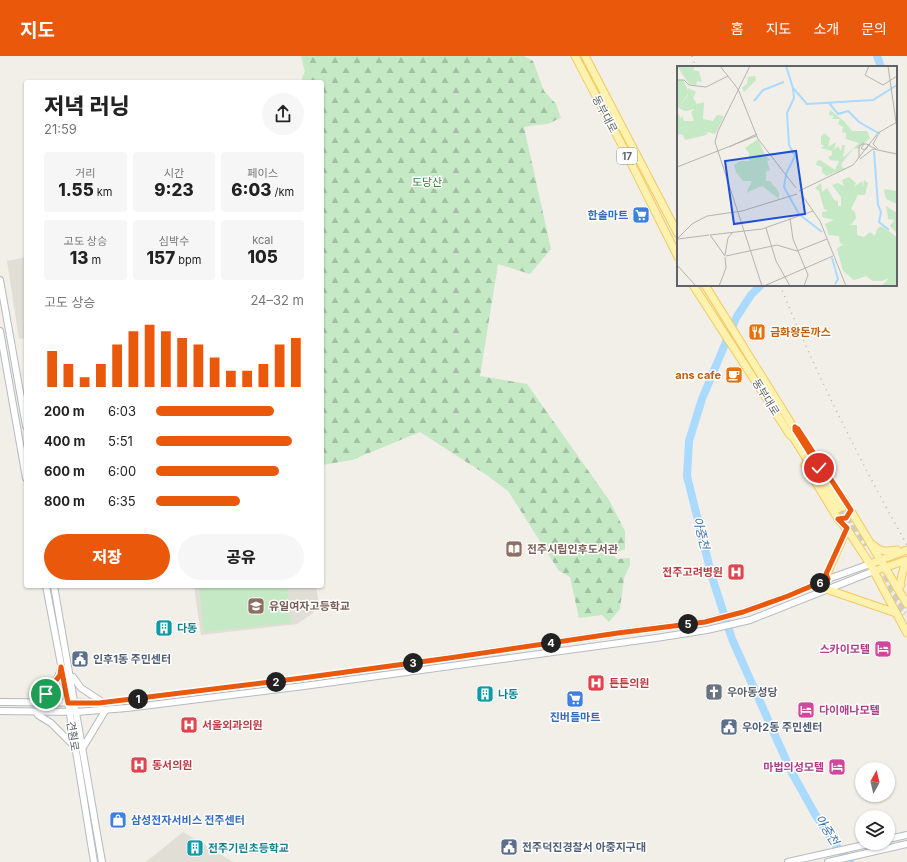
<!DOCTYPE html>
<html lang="ko">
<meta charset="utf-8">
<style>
body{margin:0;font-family:Inter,"Noto Sans KR",sans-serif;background:#f6f6f6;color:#222;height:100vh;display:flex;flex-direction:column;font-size:15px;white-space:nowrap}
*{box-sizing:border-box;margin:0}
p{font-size:13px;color:#767676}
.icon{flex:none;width:22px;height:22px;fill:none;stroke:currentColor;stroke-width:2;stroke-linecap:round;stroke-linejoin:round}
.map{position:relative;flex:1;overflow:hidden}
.sheet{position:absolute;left:24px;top:24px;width:300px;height:508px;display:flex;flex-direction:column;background:#fff;border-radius:4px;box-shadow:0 1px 3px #0004}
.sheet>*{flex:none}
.needle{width:26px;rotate:8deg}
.tools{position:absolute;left:855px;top:706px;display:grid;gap:8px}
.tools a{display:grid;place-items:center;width:40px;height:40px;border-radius:50%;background:#fff;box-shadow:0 1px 3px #0004;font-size:20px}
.pin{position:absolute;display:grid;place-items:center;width:34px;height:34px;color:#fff;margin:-17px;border:2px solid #fff;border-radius:50%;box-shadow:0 1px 4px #0007}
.km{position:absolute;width:20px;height:20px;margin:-10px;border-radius:50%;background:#222;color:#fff;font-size:11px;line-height:20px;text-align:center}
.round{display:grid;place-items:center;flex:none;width:42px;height:42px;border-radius:21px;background:#f6f6f6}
.overview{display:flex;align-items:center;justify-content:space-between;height:68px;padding:0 20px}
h1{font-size:22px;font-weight:800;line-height:30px}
.figures{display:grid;grid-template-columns:repeat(3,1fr);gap:6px;height:68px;padding:4px 20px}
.figures div{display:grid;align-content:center;border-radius:4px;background:#f6f6f6;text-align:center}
.figures b{font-size:17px;font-weight:800}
.figures small{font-size:11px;font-weight:400}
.figures p{font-size:11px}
.chart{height:112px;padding:8px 20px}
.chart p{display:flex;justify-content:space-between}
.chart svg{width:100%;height:72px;margin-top:4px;stroke:#ea580c;stroke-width:6}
.primary-button{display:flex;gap:8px;margin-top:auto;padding:8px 20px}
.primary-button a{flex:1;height:46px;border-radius:24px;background:#ea580c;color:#fff;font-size:16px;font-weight:800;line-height:46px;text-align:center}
.primary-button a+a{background:#f6f6f6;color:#222}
ul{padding:0 20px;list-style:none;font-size:13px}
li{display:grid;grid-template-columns:64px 48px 1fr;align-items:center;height:30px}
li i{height:10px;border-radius:5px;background:#ea580c}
header{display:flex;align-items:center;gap:24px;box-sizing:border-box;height:56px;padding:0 20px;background:#ea580c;color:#fff}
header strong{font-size:19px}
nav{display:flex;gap:22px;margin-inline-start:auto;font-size:14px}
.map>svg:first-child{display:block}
.education{fill:#e1ded6}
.green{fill:#c5e8c5}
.forest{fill:url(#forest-firs)}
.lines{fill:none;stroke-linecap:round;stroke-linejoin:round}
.river{stroke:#aadaff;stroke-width:8}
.primary-tunnel{stroke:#ccccc8;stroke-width:7;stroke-dasharray:7 3.5;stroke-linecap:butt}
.secondary-casing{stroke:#b6babf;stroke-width:8}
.primary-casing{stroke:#f2c960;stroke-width:9}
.secondary{stroke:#fff;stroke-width:6}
.primary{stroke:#fff2af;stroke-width:7}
.rail{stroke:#b6b7b8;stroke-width:1.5;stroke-dasharray:1 5;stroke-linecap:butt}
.route-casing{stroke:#fff;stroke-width:8}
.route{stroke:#ea580c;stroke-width:5}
.labels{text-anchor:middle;stroke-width:3;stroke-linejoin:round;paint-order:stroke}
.shield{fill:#fff;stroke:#8f9295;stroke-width:1}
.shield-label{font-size:10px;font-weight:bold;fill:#5f6368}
.street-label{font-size:11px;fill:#5f6368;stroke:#fff}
.park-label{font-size:11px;fill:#348238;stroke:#fff}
.shop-label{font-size:11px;font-weight:bold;fill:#366cbe;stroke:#fff;text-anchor:end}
.food-label{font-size:11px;font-weight:bold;fill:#c56008;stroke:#fff;text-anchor:start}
.education-label{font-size:11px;font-weight:bold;fill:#785e54;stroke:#fff;text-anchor:start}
.health-label{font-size:11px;font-weight:bold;fill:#be3a42;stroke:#fff;text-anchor:start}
.culture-label{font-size:11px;font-weight:bold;fill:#0d838f;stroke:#fff;text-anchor:start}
.hotel-label{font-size:11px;font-weight:bold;fill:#b23c85;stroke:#fff;text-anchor:end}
.service-label{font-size:11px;font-weight:bold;fill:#4e5e75;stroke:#fff;text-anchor:start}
.worship-label{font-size:11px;font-weight:bold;fill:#5b616d;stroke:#fff;text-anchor:start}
.water-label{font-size:12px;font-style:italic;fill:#4174aa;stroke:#fff}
.inset-river{fill:none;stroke:#aadaff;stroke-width:2}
.inset-road{fill:none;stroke:#b3b3b1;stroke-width:1}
.view{fill:#1d4ed8;fill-opacity:0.15;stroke:#1d4ed8;stroke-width:2}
.inset-edge{fill:none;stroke:#5f6368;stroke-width:2}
</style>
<header>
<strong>지도</strong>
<nav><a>홈</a><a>지도</a><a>소개</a><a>문의</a></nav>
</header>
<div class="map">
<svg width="907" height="806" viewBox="0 0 907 806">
<defs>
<pattern id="forest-firs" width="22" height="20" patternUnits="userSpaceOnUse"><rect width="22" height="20" fill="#c5e8c5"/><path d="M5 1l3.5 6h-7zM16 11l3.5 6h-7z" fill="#a3c0a4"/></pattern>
</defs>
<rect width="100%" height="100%" fill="#f1efe8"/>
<g class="education">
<polygon points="26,201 26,282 19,283 7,205"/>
<polygon points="194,530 316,530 318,543 313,557 297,568 201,579"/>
<polygon points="183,776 233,806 146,806"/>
</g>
<polygon class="green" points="199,530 287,530 291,567 204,576"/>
<polygon class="forest" points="301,0 524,0 533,5 544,35 556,48 561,62 547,68 536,69 524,71 551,193 530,218 498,208 480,320 527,328 609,444 625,475 625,493 613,498 617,503 630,502 630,509 624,522 620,553 609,566 602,559 579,562 570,521 559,515 508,435 488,420 420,376 352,404 322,409 322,26 302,26 302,21 305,16"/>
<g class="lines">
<g class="river">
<polyline points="877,0 881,11"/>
<polyline points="761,229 751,239 736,262 702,343 689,385 687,420 712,521 732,583 791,715 815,758 834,787 850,806"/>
</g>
<g class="primary-tunnel">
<polyline points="843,451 867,489"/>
<polyline points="838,453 854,478"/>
<polyline points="880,510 907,556"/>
<polyline points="886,532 902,560"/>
</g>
<g class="secondary-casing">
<g id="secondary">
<polyline points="0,224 26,370"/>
<polyline points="0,275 26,422"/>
<polyline points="46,530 67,640 94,806"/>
<polyline points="54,530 102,806"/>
<polyline points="70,621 73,621 81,632 104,647"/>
<polyline points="0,646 99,647 125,645 302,623 449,602 618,577 705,566 743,556 788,540 828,523 870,508"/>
<path d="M36,647V645C46,641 59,623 61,612"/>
<polyline points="0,655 76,656 127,652 304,630 656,582 707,574 750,564 874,515"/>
<polyline points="37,656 38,659 51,667 71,687 75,688"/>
<polyline points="82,693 105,655"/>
<polyline points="888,783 907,779"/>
<polyline points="788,806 873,787"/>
<polyline points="828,806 907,788"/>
</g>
</g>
<g class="primary-casing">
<g id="primary">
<polyline points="575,0 624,93 678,201"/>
<polyline points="585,0 678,178"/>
<polyline points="693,229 790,379 793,381 838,453"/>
<polyline points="705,229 843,451"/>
<polyline points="805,409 838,463 847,473 870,508 907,577"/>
<polyline points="843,442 907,548"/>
<path d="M873,489C881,497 887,495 897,494"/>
<polyline points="870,508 907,494"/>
<polyline points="874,515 907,504"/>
<polyline points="828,523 827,518 847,473"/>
<path d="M897,532L901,529C899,521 906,513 904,505"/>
<polyline points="826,533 896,557"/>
</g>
</g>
<use href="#secondary" class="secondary"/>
<use href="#primary" class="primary"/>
<g class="rail">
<polyline points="692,0 696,11"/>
<path d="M780,229C816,318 860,405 907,489"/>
</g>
</g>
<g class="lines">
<g class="route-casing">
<polyline id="route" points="46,638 60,619 61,611 68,647 99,647 302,622 449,602 618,577 705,566 743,556 788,540 828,523 826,518 847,472 838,463 846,462 851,454 798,373 795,371 795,374 819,412"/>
</g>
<use href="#route" class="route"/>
</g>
<defs>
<g id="supermarket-square" transform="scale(0.9)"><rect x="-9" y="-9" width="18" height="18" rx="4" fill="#3f7fe0" stroke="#fff"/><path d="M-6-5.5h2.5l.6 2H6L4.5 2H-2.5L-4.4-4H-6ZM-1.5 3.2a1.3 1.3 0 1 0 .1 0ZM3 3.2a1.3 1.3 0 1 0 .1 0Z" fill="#fff"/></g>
<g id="restaurant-square" transform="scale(0.9)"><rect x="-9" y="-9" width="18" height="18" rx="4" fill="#e8710a" stroke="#fff"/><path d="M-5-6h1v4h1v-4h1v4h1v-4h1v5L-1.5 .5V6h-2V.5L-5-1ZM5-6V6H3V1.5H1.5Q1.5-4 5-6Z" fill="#fff"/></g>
<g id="cafe-square" transform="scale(0.9)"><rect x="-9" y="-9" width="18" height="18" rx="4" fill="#e8710a" stroke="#fff"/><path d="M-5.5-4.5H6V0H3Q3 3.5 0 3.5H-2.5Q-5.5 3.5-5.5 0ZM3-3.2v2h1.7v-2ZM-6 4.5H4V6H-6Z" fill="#fff"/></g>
<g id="library-square" transform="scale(0.9)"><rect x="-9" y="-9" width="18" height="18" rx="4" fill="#8d6e63" stroke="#fff"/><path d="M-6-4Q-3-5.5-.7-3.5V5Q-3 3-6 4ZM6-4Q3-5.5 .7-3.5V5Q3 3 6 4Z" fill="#fff"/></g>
<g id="hospital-square" transform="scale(0.9)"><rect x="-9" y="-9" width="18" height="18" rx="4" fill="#e0444e" stroke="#fff"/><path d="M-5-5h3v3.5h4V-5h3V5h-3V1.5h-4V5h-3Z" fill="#fff"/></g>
<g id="school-square" transform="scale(0.9)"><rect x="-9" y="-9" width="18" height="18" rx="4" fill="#8d6e63" stroke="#fff"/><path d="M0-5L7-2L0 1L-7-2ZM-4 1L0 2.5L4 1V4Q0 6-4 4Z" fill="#fff"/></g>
<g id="building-square" transform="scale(0.9)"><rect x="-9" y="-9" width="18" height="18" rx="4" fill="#0f9aa8" stroke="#fff"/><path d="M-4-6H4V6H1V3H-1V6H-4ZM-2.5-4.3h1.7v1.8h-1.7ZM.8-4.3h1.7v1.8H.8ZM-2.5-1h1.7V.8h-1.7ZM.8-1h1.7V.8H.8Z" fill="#fff"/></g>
<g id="hotel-square" transform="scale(0.9)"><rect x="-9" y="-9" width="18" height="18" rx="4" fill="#d1479c" stroke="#fff"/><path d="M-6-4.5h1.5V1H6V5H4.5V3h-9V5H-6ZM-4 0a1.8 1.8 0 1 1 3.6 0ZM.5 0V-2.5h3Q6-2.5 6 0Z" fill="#fff"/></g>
<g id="civic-square" transform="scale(0.9)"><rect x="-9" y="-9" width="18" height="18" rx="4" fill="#5c6f8a" stroke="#fff"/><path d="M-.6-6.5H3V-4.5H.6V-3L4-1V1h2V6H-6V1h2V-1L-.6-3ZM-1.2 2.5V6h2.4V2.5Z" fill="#fff"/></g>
<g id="church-square" transform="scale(0.9)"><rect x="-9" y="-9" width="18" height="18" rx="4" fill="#6b7280" stroke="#fff"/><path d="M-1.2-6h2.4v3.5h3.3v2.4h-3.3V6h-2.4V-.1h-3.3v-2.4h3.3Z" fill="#fff"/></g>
<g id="shop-square" transform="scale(0.9)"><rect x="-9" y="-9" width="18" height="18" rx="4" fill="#3f7fe0" stroke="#fff"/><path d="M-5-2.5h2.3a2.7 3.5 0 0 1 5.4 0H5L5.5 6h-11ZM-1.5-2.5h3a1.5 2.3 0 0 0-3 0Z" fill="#fff"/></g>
</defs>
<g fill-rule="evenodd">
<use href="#supermarket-square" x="641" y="159"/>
<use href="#restaurant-square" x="757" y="276"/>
<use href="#cafe-square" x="734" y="319"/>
<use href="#library-square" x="514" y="493"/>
<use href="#hospital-square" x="736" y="516"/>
<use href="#school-square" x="256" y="550"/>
<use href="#building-square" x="164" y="572"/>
<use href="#hotel-square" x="883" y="593"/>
<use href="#civic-square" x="80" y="603"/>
<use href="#hospital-square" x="596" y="627"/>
<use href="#church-square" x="714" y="636"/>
<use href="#building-square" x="485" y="638"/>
<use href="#supermarket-square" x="575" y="643"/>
<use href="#hotel-square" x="806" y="654"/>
<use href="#hospital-square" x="189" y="669"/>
<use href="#civic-square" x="729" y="671"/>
<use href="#hospital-square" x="139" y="709"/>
<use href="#hotel-square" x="837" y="711"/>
<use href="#shop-square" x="118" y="764"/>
<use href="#civic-square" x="509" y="791"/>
<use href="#building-square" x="195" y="792"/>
</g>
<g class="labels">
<rect class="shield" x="617" y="92" width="20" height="16" rx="3"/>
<g class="shield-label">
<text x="627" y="104">17</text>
</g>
<g class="street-label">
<text transform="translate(605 58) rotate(62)" y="4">동부대로</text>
<text transform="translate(766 341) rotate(58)" y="4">동부대로</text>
<text transform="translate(73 680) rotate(81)" y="4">견훤로</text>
</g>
<g class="park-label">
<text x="427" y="130">도당산</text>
</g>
<g class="shop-label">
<text x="628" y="163">한솔마트</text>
<text x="575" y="665" text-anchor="middle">진버들마트</text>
<text x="131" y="768" text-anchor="start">삼성전자서비스 전주센터</text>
</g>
<g class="food-label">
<text x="770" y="280">금화왕돈까스</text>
<text x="721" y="323" text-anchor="end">ans cafe</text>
</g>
<g class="education-label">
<text x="527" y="497">전주시립인후도서관</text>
<text x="269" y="554">유일여자고등학교</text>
</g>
<g class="health-label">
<text x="723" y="520" text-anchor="end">전주고려병원</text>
<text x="609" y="631">튼튼의원</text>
<text x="202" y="673">서울외과의원</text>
<text x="152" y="713">동서의원</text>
</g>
<g class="culture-label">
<text x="177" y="576">다동</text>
<text x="498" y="642">나동</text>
<text x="208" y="796">전주기린초등학교</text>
</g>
<g class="hotel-label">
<text x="870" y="597">스카이모텔</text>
<text x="819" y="658" text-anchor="start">다이애나모텔</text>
<text x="824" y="715">마법의성모텔</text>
</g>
<g class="service-label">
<text x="93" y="607">인후1동 주민센터</text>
<text x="742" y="675">우아2동 주민센터</text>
<text x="522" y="795">전주덕진경찰서 아중지구대</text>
</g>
<g class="worship-label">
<text x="727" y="640">우아동성당</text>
</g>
<g class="water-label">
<text transform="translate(701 477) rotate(76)" y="4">아중천</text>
<text transform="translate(827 774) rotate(58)" y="4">아중천</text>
</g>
</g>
<g transform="translate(677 10)">
<rect width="220" height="220" fill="#f1efe8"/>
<path d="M0,0H18L16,4L22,5L25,16L20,15L19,19L12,18ZM78,10L79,14L67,26L65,22L70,18L71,11ZM11,22L19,26L16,32L20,38L27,36L26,53L36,55L40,49L47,50L38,68L31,66L29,69L8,74L6,69L0,68V45L4,53L5,49L7,55H17L14,46L18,43L8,45L2,42L11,29ZM153,44L168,56L175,65H190L193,72L181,83L177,82L165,97L164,100L168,103L149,110L145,106V101L139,99L140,95L143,94L158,104L162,95L153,94L151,91L155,89V85L144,82L147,80L144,78V71L147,67L153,72L151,81L159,76L157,84L161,80L164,85L165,79H168L166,92L182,77L169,73V67L165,66L166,61L161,58L163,53H155L157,50L152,49ZM81,73L88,89L93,94L90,95L93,104L89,106V115H93L102,126V133L85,120L69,127L75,115H66L59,106L57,99L63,95H72V87L68,82ZM172,111L179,117L177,121L185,115L186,122L187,114L191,117L188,129H181L174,143L178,146L179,152L174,159H180V169L187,171L193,166L198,170L200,163L204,160L220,171V220H205L212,212L205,215H196L189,210L177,214L166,205L160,183L165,179L169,181L163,177L162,170L152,169L148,158L157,154L145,151V146L151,145L147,143L142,125L138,122L144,117L145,126L150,122L157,134L161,135V140H164V131L155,119L161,117L167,120L165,114ZM207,123L220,125V138L209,133ZM209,140L220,147V167L213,160L217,154L211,153Z" fill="#c5e8c5"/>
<path d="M0,14H6L12,26L2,42L0,40Z" fill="#c5e8c5"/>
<path class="inset-river" d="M109,0L116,22L130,38L196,34L220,19M116,22L117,32L110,47L112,79L118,90L109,108L107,121L122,148L145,166M77,35L86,24L107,16M152,37L161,48L171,45L182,56L203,68M197,85L201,139L204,146L202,156L212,164M155,192L161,213L158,218"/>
<path class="inset-road" d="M43,0L61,23L81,73L119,122M73,0L41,65L38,76L85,220M192,0L188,9L206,19L220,10M211,0L220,63M0,14H7L12,19L29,21L51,10M201,69L196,78L201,83M193,79L192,78L190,82L187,84L184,82L187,78H190L191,79L199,83M52,81L80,68M182,92V80L187,77M183,93L196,83L220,88M0,101L79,70M122,125L176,99L201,67L220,56M125,129L143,155L169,220M113,152L116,173L131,209L127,220M220,155V138M89,162L99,195L113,220M33,169L85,163L136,145M33,169L48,190M0,173L15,158L30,150L65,145L120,128M1,173L32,169M48,189L51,172L56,166M49,190L100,179L120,185L150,173M0,199L19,220M42,220L49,202L48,191M87,220L156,190"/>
<path class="view" d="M119,85L128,148L57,158L48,95Z"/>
<rect width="220" height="220" class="inset-edge"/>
</g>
</svg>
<div class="tools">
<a><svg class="needle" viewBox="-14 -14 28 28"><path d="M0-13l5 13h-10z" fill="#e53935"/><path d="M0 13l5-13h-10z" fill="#767676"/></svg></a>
<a><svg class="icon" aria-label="layers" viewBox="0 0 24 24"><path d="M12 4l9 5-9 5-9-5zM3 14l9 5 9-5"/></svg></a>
</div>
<div class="pin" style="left:46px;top:638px;background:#1e9e55"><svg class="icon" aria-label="arrive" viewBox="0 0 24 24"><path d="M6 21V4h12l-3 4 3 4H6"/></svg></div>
<div class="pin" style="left:819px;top:412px;background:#d93025"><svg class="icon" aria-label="check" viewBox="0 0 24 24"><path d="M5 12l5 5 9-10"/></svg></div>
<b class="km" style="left:138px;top:643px">1</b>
<b class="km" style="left:276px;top:626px">2</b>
<b class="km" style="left:413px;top:607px">3</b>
<b class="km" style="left:551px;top:587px">4</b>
<b class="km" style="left:688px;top:568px">5</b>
<b class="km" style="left:820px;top:527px">6</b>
<section class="sheet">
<div class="overview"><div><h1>저녁 러닝</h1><p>21:59</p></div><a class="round"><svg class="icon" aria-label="share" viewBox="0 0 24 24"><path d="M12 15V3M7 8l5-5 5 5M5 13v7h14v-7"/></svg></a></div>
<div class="figures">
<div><p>거리</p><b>1.55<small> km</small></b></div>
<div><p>시간</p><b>9:23</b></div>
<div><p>페이스</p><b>6:03<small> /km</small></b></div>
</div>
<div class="figures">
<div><p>고도 상승</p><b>13<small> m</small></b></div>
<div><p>심박수</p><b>157<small> bpm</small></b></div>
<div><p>kcal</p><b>105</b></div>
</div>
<div class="chart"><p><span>고도 상승</span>24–32 m</p>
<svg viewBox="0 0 160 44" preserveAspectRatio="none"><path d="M5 44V22M15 44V30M25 44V38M35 44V30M45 44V18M55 44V10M65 44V6M75 44V10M85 44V14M95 44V18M105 44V26M115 44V34M125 44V34M135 44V30M145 44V18M155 44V14"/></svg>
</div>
<ul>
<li><b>200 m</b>6:03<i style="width:80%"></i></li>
<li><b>400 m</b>5:51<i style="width:92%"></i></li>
<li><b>600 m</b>6:00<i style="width:83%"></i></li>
<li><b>800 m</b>6:35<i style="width:57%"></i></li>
</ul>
<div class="primary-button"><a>저장</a><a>공유</a></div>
</section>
</div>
